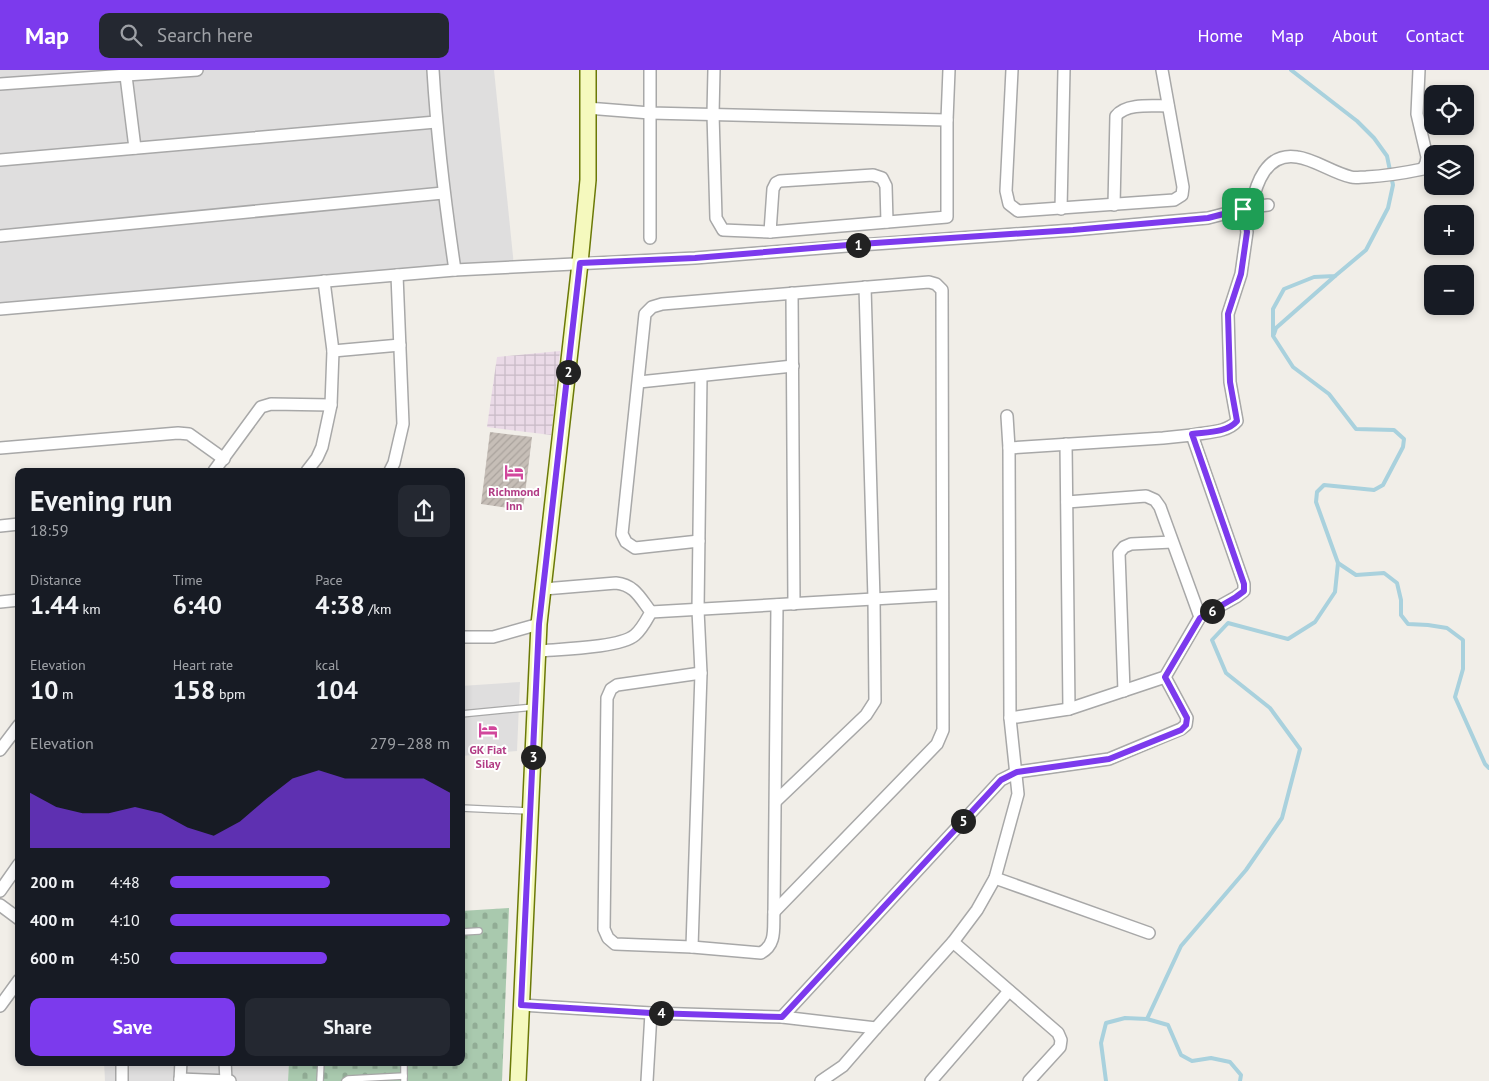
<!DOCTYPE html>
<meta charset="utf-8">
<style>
body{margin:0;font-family:"PT Sans",sans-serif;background:#242831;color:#f1f3f6;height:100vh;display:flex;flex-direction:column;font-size:19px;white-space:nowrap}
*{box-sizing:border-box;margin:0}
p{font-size:16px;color:#9ea1a6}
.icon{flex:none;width:28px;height:28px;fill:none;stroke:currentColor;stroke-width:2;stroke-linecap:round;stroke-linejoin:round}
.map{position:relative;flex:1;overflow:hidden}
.sheet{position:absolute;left:15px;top:398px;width:450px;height:598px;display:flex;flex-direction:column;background:#171b24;border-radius:10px;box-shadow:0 2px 8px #0003}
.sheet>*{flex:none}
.fabs{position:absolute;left:1424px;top:15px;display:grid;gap:10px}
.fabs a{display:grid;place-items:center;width:50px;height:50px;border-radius:10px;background:#171b24;box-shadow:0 2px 8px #0003;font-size:25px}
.pin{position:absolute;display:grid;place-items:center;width:42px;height:42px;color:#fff;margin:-21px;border-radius:10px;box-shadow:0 2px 8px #0006}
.km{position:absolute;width:25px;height:25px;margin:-12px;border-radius:50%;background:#222;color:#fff;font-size:14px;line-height:25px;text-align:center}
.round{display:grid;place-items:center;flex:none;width:52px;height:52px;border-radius:10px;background:#242831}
.headline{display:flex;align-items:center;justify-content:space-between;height:85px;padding:0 15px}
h1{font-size:28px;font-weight:600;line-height:38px}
.metrics{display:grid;grid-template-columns:repeat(3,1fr);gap:8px;height:85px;padding:5px 15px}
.metrics div{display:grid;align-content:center}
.metrics b{font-size:25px;font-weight:600}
.metrics small{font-size:14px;font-weight:400}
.metrics p{font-size:14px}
.chart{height:140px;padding:10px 15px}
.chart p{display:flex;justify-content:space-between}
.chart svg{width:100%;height:90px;margin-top:5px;fill:#7c3aed;opacity:.7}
.primary-button{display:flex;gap:10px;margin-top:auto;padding:10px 15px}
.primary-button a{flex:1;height:58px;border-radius:10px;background:#7c3aed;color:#fff;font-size:20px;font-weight:600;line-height:58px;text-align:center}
.primary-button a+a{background:#242831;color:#f1f3f6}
ul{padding:0 15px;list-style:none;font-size:16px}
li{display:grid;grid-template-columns:80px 60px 1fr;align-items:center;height:38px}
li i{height:12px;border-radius:6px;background:#7c3aed}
header{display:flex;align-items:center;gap:30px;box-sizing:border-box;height:70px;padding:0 25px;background:#7c3aed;color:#fff}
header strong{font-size:24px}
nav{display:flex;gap:28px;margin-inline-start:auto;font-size:18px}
.search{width:350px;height:45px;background:#242831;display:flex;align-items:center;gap:12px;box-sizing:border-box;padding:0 18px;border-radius:10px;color:#9ea1a6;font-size:19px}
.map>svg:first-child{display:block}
.residential{fill:#dfdede}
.industrial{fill:url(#industrial-grid)}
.cemetery{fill:url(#cemetery-stones)}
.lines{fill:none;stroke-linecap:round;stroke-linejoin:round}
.stream{stroke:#a9d1dd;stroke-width:4}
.building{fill:url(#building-hatch)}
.lane-casing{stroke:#a8a8a8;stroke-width:8}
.street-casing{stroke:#a8a8a8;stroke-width:14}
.secondary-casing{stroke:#6b7907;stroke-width:18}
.lane{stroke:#fff;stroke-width:5.5}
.street{stroke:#fff;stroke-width:11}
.secondary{stroke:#f5f9be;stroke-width:15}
.route-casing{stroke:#fff;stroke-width:10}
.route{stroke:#7c3aed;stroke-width:6}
.labels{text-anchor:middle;stroke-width:4;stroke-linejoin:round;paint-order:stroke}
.hotel-label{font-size:12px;font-weight:bold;fill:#b23c85;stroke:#fff}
</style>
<header>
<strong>Map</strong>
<div class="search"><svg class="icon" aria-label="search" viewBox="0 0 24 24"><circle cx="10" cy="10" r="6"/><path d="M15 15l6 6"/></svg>Search here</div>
<nav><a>Home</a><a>Map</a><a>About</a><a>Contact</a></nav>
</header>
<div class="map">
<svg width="1489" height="1011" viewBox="0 0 1489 1011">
<defs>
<pattern id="industrial-grid" width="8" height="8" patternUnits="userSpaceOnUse" patternTransform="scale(1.25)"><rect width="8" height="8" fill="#eadae7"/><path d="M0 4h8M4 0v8" fill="none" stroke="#c8bbc6"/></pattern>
<pattern id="cemetery-stones" width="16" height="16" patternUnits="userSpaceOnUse" patternTransform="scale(1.25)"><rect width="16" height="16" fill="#a9c9ae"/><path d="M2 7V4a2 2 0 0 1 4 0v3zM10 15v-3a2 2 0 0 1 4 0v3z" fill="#91ac95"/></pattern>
<pattern id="building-hatch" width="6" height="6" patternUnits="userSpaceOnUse" patternTransform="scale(1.25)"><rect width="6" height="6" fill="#c6beb7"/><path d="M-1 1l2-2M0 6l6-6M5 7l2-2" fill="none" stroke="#aaa39d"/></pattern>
</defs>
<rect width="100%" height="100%" fill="#f1eee8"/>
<g class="residential">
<polygon points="0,0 494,0 514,196 0,239"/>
<polygon points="520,612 517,681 461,686 461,616"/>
<polygon points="104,991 289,991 288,1011 105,1011"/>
</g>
<polygon class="industrial" points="560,281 551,365 487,357 497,287"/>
<polygon class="cemetery" points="509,838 502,1011 288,1011 289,991 461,991 461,841"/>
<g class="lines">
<g class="stream">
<polyline points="1291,0 1357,51 1374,68 1387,86 1393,115 1388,138 1366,180 1335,206 1314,207 1284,219 1273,239 1273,266 1293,297 1329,324 1356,359 1394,360 1404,369 1403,377 1383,415 1374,420 1324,415 1317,422 1316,432 1338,493 1356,505 1384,503 1397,513 1401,530 1401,545 1408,554 1428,555 1447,558 1463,570 1463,599 1455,627 1485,694 1489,698"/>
<polyline points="1274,264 1276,258 1335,206"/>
<polyline points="1147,949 1168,955 1181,985 1192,991 1211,988 1230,992 1241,1005 1240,1011"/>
<polyline points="1106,1011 1101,973 1106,953 1125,948 1147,949 1181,876 1246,800 1282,748 1300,679 1270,638 1226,603 1212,570 1228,553 1288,569 1315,552 1335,522 1338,493"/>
</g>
</g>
<polygon class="building" points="490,362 532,367 523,440 481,434"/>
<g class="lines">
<g class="lane-casing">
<g id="lane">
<polyline points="461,644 534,637"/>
<polyline points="461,738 528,741"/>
<polyline points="461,862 479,861"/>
<polyline points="320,1011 321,991"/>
<polyline points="345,1011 348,1009 404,1006"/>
<polyline points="404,1011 404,991"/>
</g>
</g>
<g class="street-casing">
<g id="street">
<path d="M433,0C437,67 445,133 455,200"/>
<polyline points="650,0 650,168"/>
<polyline points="714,0 713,44 716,148 723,160 770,162 947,147 947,50 949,0"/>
<polyline points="1012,0 1006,121 1009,134 1018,141 1174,130 1182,125 1183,117 1162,0"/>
<polyline points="126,6 135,78"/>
<polyline points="0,14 197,0"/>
<polyline points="587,38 650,43 947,50"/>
<polyline points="0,90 436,52"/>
<path d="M1114,135L1116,46C1126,33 1152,36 1168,36"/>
<path d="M1251,137C1256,114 1266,82 1297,87C1314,89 1333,103 1351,107C1355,108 1361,107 1366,107C1385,106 1404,103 1423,99L1426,93L1427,87L1417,44L1419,0"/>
<polyline points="1061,139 1064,0"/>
<polyline points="770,162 773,119 776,113 780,111 873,105 882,108 886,116 887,152"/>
<polyline points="0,166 443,123"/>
<polyline points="792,223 794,534"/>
<polyline points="0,239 455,200 695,188 860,175 1073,160 1208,148 1251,137 1268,135"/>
<polyline points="333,281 400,275"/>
<polyline points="639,312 793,296"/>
<path d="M1192,365C1206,362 1227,363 1237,351L1230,312L1228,244L1241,204L1247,162L1243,139"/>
<polyline points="1066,374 1069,639"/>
<polyline points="0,378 178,363 189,364 224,389"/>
<polyline points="1009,378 1163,368 1192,365 1244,514 1244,521 1236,527 1200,547 1165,607 1069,639 1010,648"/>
<polyline points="214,401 261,337 271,334 331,335"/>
<polyline points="307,401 317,388 322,377 331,335 333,281 324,211"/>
<polyline points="390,401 394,393 403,354 397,205"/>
<polyline points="1067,432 1146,426 1155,430 1160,437 1200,547"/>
<polyline points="0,456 19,454"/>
<polyline points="699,471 635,478 626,472 622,464 645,244 652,237 662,234 929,212 936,214 942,220 943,660 937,674 774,842"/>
<polyline points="0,532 19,530"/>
<polyline points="651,542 942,525"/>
<polyline points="461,567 493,567 539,554"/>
<path d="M538,581C560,579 620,578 635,565C642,559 647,549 651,542C640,528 635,515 616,513L544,519"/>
<path d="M701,603L617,615L611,619L607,628L604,859L608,868L615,874L692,877L761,883C777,874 773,858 774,842L777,535"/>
<polyline points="1124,621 1119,483 1124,477 1131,474 1172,472"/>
<polyline points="0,680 19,655"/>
<polyline points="776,731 866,645 875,631 874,529 865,217"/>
<polyline points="995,808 1149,863"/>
<polyline points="0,821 19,794"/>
<polyline points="0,835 19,849"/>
<polyline points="953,872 1058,963 1061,970 1060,977 1029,1011"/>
<polyline points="692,877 701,603 698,540 701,306"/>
<polyline points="521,935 651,943 782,947 876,958"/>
<polyline points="0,936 19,910"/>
<polyline points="782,947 1001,710 1017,702 1109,689 1181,659 1186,655 1187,648 1165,607"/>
<polyline points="122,991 122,1011"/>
<polyline points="225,991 226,1011"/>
<polyline points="180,1009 230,1011"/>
<polyline points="180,1011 181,991"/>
<polyline points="647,1011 651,943"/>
<polyline points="821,1011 843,996 876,958 953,872 977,840 995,808 1018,724 1010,648 1009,378 1007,346"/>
<polyline points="931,1011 1009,921"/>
</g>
</g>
<g class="secondary-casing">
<polyline id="secondary" points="518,1011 539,554 580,193 588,110 588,0"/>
</g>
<use href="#lane" class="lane"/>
<use href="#street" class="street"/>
<use href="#secondary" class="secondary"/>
</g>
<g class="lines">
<g class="route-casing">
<path id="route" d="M1243,139L1247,162L1241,204L1228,244L1230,312L1237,351C1227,363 1206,362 1192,364L1244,514V521L1236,527L1200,548L1165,607L1187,648L1186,655L1181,660L1109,689L1017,702L1001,710L782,947L651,943L521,935L539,554L580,193L695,188L860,174L1073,160L1208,148Z"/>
</g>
<use href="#route" class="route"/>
</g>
<defs>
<g id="hotel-bare" transform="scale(1.5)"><path d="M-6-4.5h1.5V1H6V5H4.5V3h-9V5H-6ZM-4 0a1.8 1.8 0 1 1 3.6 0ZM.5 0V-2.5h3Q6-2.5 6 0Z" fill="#d1479c" stroke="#fff" stroke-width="2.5" paint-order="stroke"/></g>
</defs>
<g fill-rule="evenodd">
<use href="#hotel-bare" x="514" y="402"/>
<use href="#hotel-bare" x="488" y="660"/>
</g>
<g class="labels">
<g class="hotel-label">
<text x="514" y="426">Richmond<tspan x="514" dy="14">Inn</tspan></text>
<text x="488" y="684">GK Fiat<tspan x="488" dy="14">Silay</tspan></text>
</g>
</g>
</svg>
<div class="fabs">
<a><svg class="icon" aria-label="locate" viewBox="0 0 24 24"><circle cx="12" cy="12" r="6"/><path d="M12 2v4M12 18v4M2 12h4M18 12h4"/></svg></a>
<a><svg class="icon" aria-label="layers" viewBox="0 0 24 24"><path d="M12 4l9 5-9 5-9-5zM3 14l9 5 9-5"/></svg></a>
<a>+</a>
<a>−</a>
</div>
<div class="pin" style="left:1243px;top:139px;background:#1e9e55"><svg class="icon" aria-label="arrive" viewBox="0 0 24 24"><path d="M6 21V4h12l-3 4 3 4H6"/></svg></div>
<b class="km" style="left:858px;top:175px">1</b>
<b class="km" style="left:568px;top:302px">2</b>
<b class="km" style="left:533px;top:687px">3</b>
<b class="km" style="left:661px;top:943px">4</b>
<b class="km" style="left:963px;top:751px">5</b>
<b class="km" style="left:1212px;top:541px">6</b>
<section class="sheet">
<div class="headline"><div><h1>Evening run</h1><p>18:59</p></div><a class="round"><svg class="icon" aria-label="share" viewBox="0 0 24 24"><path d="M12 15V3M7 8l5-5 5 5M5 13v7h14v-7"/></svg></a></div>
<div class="metrics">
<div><p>Distance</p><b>1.44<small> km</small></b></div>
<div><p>Time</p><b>6:40</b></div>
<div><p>Pace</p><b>4:38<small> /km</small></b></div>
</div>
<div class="metrics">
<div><p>Elevation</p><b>10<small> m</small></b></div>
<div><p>Heart rate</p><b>158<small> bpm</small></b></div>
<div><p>kcal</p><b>104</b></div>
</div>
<div class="chart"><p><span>Elevation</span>279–288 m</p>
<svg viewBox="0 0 160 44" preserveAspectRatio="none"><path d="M0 44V17L10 24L20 27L30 27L40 24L50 27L60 34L70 38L80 31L90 20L100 10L110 6L120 10L130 10L140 10L150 10L160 17V44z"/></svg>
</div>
<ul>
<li><b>200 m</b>4:48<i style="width:57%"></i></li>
<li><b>400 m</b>4:10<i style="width:100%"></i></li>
<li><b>600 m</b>4:50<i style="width:56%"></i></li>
</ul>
<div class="primary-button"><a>Save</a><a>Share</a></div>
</section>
</div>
